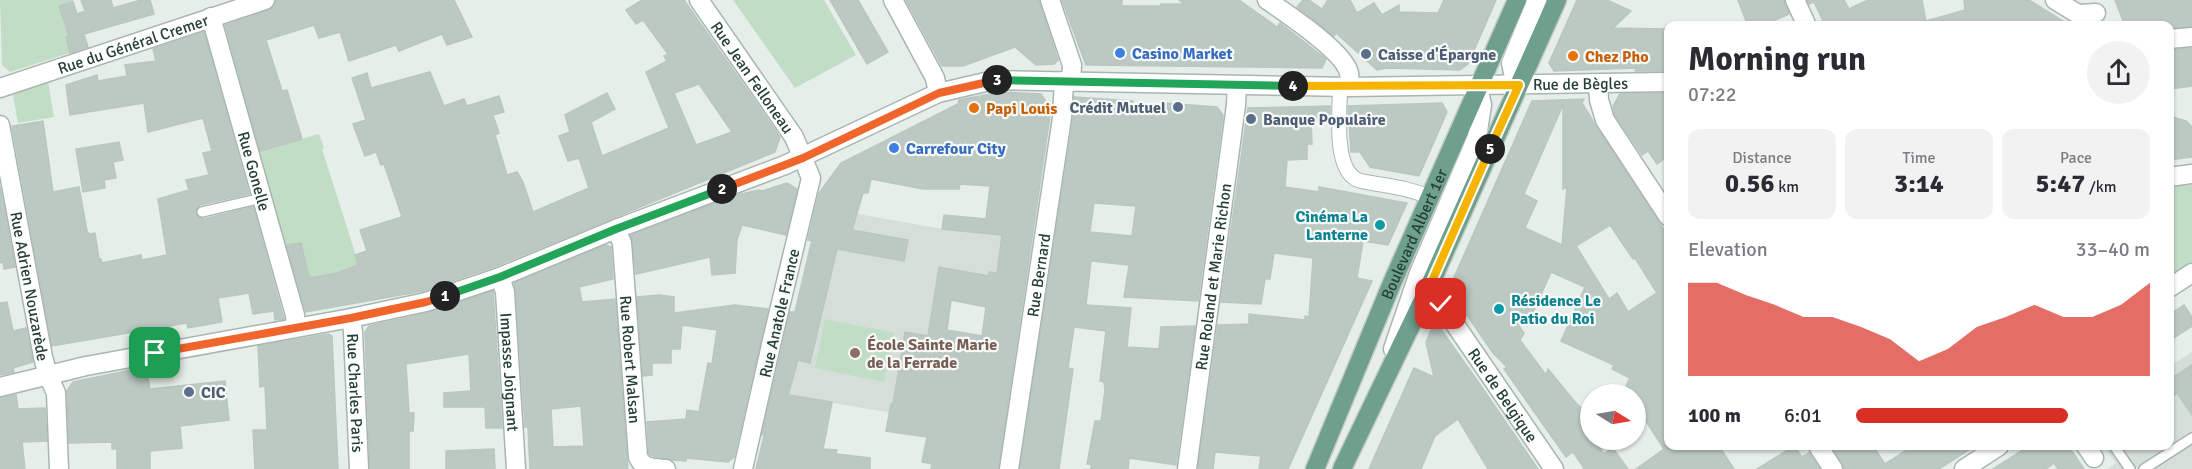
<!DOCTYPE html>
<meta charset="utf-8">
<style>
body{margin:0;font-family:Signika,sans-serif;background:#f2f2f3;color:#2b2b33;height:100vh;display:flex;flex-direction:column;font-size:22px;white-space:nowrap}
*{box-sizing:border-box;margin:0}
p{font-size:20px;color:#7c7c81}
.icon{flex:none;width:33px;height:33px;fill:none;stroke:currentColor;stroke-width:2;stroke-linecap:round;stroke-linejoin:round}
.map{position:relative;flex:1;overflow:hidden}
.drawer{position:absolute;left:1664px;top:21px;width:510px;height:429px;display:flex;flex-direction:column;background:#fff;border-radius:12px;box-shadow:0 2px 4px #0004}
.drawer>*{flex:none}
.needle{width:39px;rotate:101deg}
.buttons{position:absolute;left:1580px;top:384px;display:grid;gap:12px}
.buttons a{display:grid;place-items:center;width:66px;height:66px;border-radius:50%;background:#fff;box-shadow:0 2px 4px #0004;font-size:30px}
.pin{position:absolute;display:grid;place-items:center;width:51px;height:51px;color:#fff;margin:-26px;border-radius:12px;box-shadow:0 3px 9px #0006}
.km{position:absolute;width:30px;height:30px;margin:-15px;border-radius:50%;background:#222;color:#fff;font-size:16px;line-height:30px;text-align:center}
.round{display:grid;place-items:center;flex:none;width:63px;height:63px;border-radius:32px;background:#f2f2f3}
.headline{display:flex;align-items:center;justify-content:space-between;height:102px;padding:0 24px}
h1{font-size:33px;font-weight:700;line-height:45px}
.metrics{display:grid;grid-template-columns:repeat(3,1fr);gap:9px;height:102px;padding:6px 24px}
.metrics div{display:grid;align-content:center;border-radius:12px;background:#f2f2f3;text-align:center}
.metrics b{font-size:26px;font-weight:700}
.metrics small{font-size:16px;font-weight:400}
.metrics p{font-size:16px}
.chart{height:168px;padding:12px 24px}
.chart p{display:flex;justify-content:space-between}
.chart svg{width:100%;height:108px;margin-top:6px;fill:#d93025;opacity:.7}
ul{padding:0 24px;list-style:none;font-size:20px}
li{display:grid;grid-template-columns:96px 72px 1fr;align-items:center;height:45px}
li i{height:15px;border-radius:8px;background:#d93025}
.map>svg:first-child{display:block}
.built{fill:#d5ded8}
.green{fill:#c1ddc5}
.building{fill:#bcc9c2;stroke:#b9c7c0;stroke-width:1.5;fill-rule:evenodd}
.lines{fill:none;stroke-linecap:round;stroke-linejoin:round}
.service-casing{stroke:#a9b6b0;stroke-width:12}
.pedestrian-casing{stroke:#a9b6b0;stroke-width:16}
.minor-casing{stroke:#a9b6b0;stroke-width:21}
.tertiary-casing{stroke:#a9b6b0;stroke-width:21}
.primary-casing{stroke:#c2c9c6;stroke-width:21}
.service{stroke:#fff;stroke-width:9}
.pedestrian{stroke:#fff;stroke-width:14}
.minor{stroke:#fff;stroke-width:18}
.tertiary{stroke:#fff;stroke-width:18}
.primary{stroke:#6ea08d;stroke-width:18}
.split-1-casing{stroke:#fff;stroke-width:12}
.split-2-casing{stroke:#fff;stroke-width:12}
.split-3-casing{stroke:#fff;stroke-width:12}
.split-4-casing{stroke:#fff;stroke-width:12}
.split-5-casing{stroke:#fff;stroke-width:12}
.split-6-casing{stroke:#fff;stroke-width:12}
.split-1{stroke:#f0652b;stroke-width:8}
.split-2{stroke:#22a559;stroke-width:8}
.split-3{stroke:#f0652b;stroke-width:8}
.split-4{stroke:#22a559;stroke-width:8}
.split-5{stroke:#f5b400;stroke-width:8}
.split-6{stroke:#f5b400;stroke-width:8}
.shop-dot{fill:#3f7fe0;stroke:#f7faf8;stroke-width:2}
.service-dot{fill:#5c6f8a;stroke:#f7faf8;stroke-width:2}
.food-dot{fill:#e8710a;stroke:#f7faf8;stroke-width:2}
.culture-dot{fill:#0f9aa8;stroke:#f7faf8;stroke-width:2}
.education-dot{fill:#8d6e63;stroke:#f7faf8;stroke-width:2}
.labels{text-anchor:middle;stroke-width:4.5;stroke-linejoin:round;paint-order:stroke}
.street-label{font-size:16px;fill:#263f35;stroke:#f7faf8}
.shop-label{font-size:16px;font-weight:bold;fill:#366cbe;stroke:#f7faf8;text-anchor:start}
.service-label{font-size:16px;font-weight:bold;fill:#4e5e75;stroke:#f7faf8;text-anchor:start}
.food-label{font-size:16px;font-weight:bold;fill:#c56008;stroke:#f7faf8;text-anchor:start}
.culture-label{font-size:16px;font-weight:bold;fill:#0d838f;stroke:#f7faf8;text-anchor:end}
.education-label{font-size:16px;font-weight:bold;fill:#785e54;stroke:#f7faf8;text-anchor:start}
</style>
<div class="map">
<svg width="2192" height="469" viewBox="0 0 2192 469">
<rect width="100%" height="100%" fill="#e6eeea"/>
<g class="built">
<polygon points="819,211 847,212 942,229 944,215 1034,223 1021,313 934,297 916,417 775,393"/>
<polygon points="2192,352 2192,469 2108,469 2116,463 2103,446 2169,446 2169,367"/>
</g>
<g class="green">
<polygon points="0,0 73,0 88,47 10,72 2,65"/>
<polygon points="733,0 824,0 856,55 795,88"/>
<polygon points="48,81 54,117 18,123 13,95"/>
<polygon points="319,134 324,148 322,149 370,300 301,312 257,152"/>
<polygon points="2192,185 2192,266 2169,282 2169,187"/>
<polygon points="825,319 894,333 884,382 815,368"/>
</g>
<g class="building">
<polygon points="81,0 111,0 113,8 141,0 150,0 154,14 84,34 88,47 70,53 66,37 69,36 59,6 73,2 77,14 85,11"/>
<polygon points="276,0 454,0 472,37 447,45 442,34 399,51 396,45 349,61 340,32 319,38 314,25 266,40 282,91 287,90 302,139 260,151 225,25 269,10 274,7"/>
<path d="M642,0H684L780,137L775,152L496,266L423,291L306,312L287,245L301,243L309,278L337,273L358,265L355,255L367,251L360,230L402,217L384,164L381,165L376,152L365,156L353,124L366,120L352,78L367,73L371,88L430,72L444,106L464,99L467,106L499,96L504,112L493,115L499,133L495,135L507,175L517,172L523,182L533,212L589,188L579,158L568,161L559,136L570,132L565,115L607,93L615,109L591,122L602,156L669,128L646,72L667,61L664,56L668,54L643,20L636,24L626,10ZM699,84L732,132L696,145L674,93Z"/>
<polygon points="830,0 858,0 888,52 867,64"/>
<polygon points="906,0 1039,0 1058,60 1054,64 1036,65 1015,47 963,66 942,66"/>
<polygon points="1062,0 1122,0 1122,6 1161,6 1161,4 1184,4 1179,0 1239,0 1277,27 1280,23 1326,59 1322,68 1086,65"/>
<polygon points="1303,0 1309,0 1322,9 1328,0 1350,0 1357,13 1374,3 1382,15 1399,5 1399,12 1438,13 1444,0 1496,0 1468,64 1460,70 1387,68 1377,70 1336,33 1334,36 1297,7"/>
<polygon points="1577,0 1607,0 1631,11 1613,28 1668,29 1668,71 1635,71 1637,68 1554,71 1549,63"/>
<polygon points="1738,0 1784,0 1789,14 1762,26 1748,26"/>
<polygon points="1807,0 1844,0 1849,9 1868,0 1922,0 1926,21 1965,10 1964,0 2029,0 2071,26 1818,26 1818,23 1823,21 1814,2 1809,4"/>
<polygon points="2115,0 2192,0 2192,26 2169,28 2169,26 2125,26"/>
<polygon points="204,32 249,194 200,205 196,210 196,214 200,218 204,219 253,207 284,319 275,320 274,311 253,314 249,293 218,298 222,322 188,328 187,323 52,346 12,126 43,121 53,192 79,187 87,231 89,234 95,233 99,259 101,259 102,263 141,255 142,260 167,255 158,199 189,190 186,180 209,175 203,153 212,151 203,118 148,132 144,103 70,115 66,85 97,75 98,81 127,76 125,65 156,61 153,49"/>
<polygon points="2192,48 2192,86 2170,89 2169,50"/>
<path d="M1001,92L1041,94L1051,109L998,469H931L932,464L922,462L927,437L886,431L891,404H893L905,332L928,336L939,267L989,276V272L997,273L1002,235L942,229L944,215L986,219L990,186L960,184L959,189H923L871,179L868,193H863L852,230L908,240L904,261L837,249L810,363L798,360L788,395L832,402L823,449L837,450L836,454L870,458V469H756L765,432L762,435L790,312H795L811,244L812,241L808,240L819,193L841,163L958,104L959,100ZM951,300L986,307L982,336L947,330Z"/>
<polygon points="1668,93 1668,156 1657,164 1648,151 1642,155 1615,115 1613,106 1620,94"/>
<path d="M1074,97L1133,101L1132,109L1164,113L1165,103L1217,107L1223,115L1198,301L1124,297L1129,265L1091,261L1086,305L1131,308L1127,347L1159,349L1161,327L1195,326L1176,465L1129,458L1128,469H1091V464H1087L1095,421H1101L1105,390L1104,382L1100,381L1106,331L1074,327L1068,368L1073,369L1059,469H1020L1073,120ZM1094,203L1136,206L1132,236L1090,232Z"/>
<path d="M1584,99L1582,103L1596,126L1668,236V446H1719L1734,469H1636L1664,449L1642,415L1635,421V394H1622L1630,378L1612,369L1614,365L1561,341L1585,287L1551,272L1527,326L1515,320L1524,333L1520,340L1546,375L1548,369L1575,402L1590,416V440H1594L1604,454L1612,447L1628,469H1583L1584,468L1573,452L1566,457L1504,369L1507,367L1493,353L1449,289L1532,101ZM1563,105V189L1567,187L1562,245L1525,228L1537,201L1524,194ZM1610,225L1633,259L1635,258L1657,293L1628,312L1617,293L1609,299L1576,246Z"/>
<polygon points="1442,103 1447,112 1419,176 1370,167 1360,152 1351,152 1348,106"/>
<polygon points="1330,106 1330,121 1311,121 1312,144 1307,144 1307,159 1287,160 1285,187 1319,192 1319,187 1407,203 1388,245 1363,241 1357,278 1372,281 1288,469 1259,469 1261,456 1215,452 1213,469 1198,469 1218,325 1249,324 1249,314 1305,320 1305,316 1309,317 1313,258 1274,253 1270,279 1265,279 1261,304 1221,302 1248,108"/>
<polygon points="2169,116 2186,121 2192,127 2192,157 2169,160 2169,134 2172,134"/>
<polygon points="119,142 123,160 113,162 116,178 104,180 105,188 83,192 76,149"/>
<polygon points="787,183 797,189 786,235 742,225 737,240 735,273 712,275 710,257 636,274 631,235 737,195 759,190 762,191"/>
<polygon points="0,187 15,267 4,269 3,262 0,263"/>
<path d="M606,245L611,247L613,279L579,287L582,302L615,299L628,469H530L528,427H525L516,291L514,283ZM581,406L584,446L553,447L551,409Z"/>
<polygon points="493,291 502,428 486,428 485,407 444,407 444,393 471,391 469,354 406,364 409,413 414,413 413,431 409,431 409,469 370,469 365,332 369,326 428,313"/>
<polygon points="659,295 674,297 674,313 735,305 768,309 734,457 728,462 686,458 686,461 673,460 653,456 649,454 647,422 686,419 687,410 699,412 708,363 712,364 717,330 682,325 680,349 671,349 671,363 652,363 652,375 643,376 637,297"/>
<polygon points="7,302 13,331 26,328 33,362 13,368 14,372 0,375 0,303"/>
<polygon points="2184,305 2192,317 2192,326 2169,341 2169,315"/>
<polygon points="1435,321 1481,386 1538,469 1488,469 1458,419 1435,436 1421,469 1369,469 1414,368 1434,377 1426,342"/>
<polygon points="328,334 332,336 338,469 255,469 253,430 267,430 265,386 260,387 258,346"/>
<polygon points="2192,365 2191,383 2192,415 2177,393 2169,399 2169,380"/>
<polygon points="146,367 150,389 225,381 229,420 180,426 182,448 150,451 150,469 117,469 117,449 112,449 112,442 69,443 67,391 73,382"/>
<polygon points="16,395 18,409 45,408 47,441 22,442 25,469 0,469 0,398"/>
<polygon points="1794,446 1802,457 1809,453 1820,469 1757,469"/>
<polygon points="1831,446 1873,446 1885,464 1913,446 1975,446 1939,469 1844,469"/>
<polygon points="2029,446 2075,446 2071,450 2084,469 2058,469 2054,463 2046,469 1993,469"/>
<polygon points="494,449 495,469 446,469 446,451"/>
</g>
<g class="lines">
<g class="service-casing">
<g id="service">
<polyline points="202,212 262,198"/>
<polyline points="2114,446 2130,469"/>
<polyline points="2144,469 2192,438"/>
</g>
</g>
<g class="pedestrian-casing">
<path id="pedestrian" d="M1340,87C1340,111 1332,174 1361,181C1385,186 1407,187 1429,197"/>
</g>
<g class="minor-casing">
<g id="minor">
<path id="s1" d="M699,0L794,137L811,178L773,336L743,469"/>
<polyline points="893,0 935,78 938,93"/>
<polyline points="1050,0 1072,65 1071,82"/>
<path d="M1267,0C1287,14 1344,51 1349,73C1350,77 1349,83 1349,87"/>
<polyline points="1795,0 1807,26"/>
<polyline points="2055,0 2078,14 2096,13"/>
<path id="s2" d="M211,17L295,315L296,327"/>
<polyline points="1598,84 1599,100 1605,120 1668,216"/>
<path id="s3" d="M0,88L265,0"/>
<path id="s4" d="M0,125L43,357L48,375L56,393L59,469"/>
<polyline points="2169,177 2192,174"/>
<path id="s5" d="M616,229L622,243L638,457C643,469 654,468 666,469"/>
<path id="s6" d="M500,277L505,292L516,469"/>
<polyline points="2169,288 2192,273"/>
<path id="s7" d="M1425,296L1441,304L1554,469"/>
<path id="s8" d="M351,318L353,332L359,469"/>
<polyline points="1818,446 1833,469"/>
<polyline points="2086,446 2094,458"/>
<path id="s9" d="M1009,469L1062,118L1064,81"/>
<path id="s10" d="M1187,469L1236,105L1237,85"/>
<polyline points="1964,469 1999,446"/>
</g>
</g>
<g class="tertiary-casing">
<g id="tertiary">
<polyline points="2169,39 2192,37"/>
<polyline points="1519,85 1514,77 1511,63 1537,0"/>
<polyline points="1393,349 1419,273 1477,137 1482,105 1478,86"/>
<path id="s11" d="M0,387L86,366L351,318L426,302L500,277L616,229L785,165L938,93L994,80L1349,87L1668,82"/>
</g>
</g>
<g class="primary-casing">
<g id="primary">
<path id="s12" d="M1315,469L1392,283L1517,0"/>
<polyline points="1342,469 1425,296 1557,0"/>
</g>
</g>
<use href="#service" class="service"/>
<use href="#pedestrian" class="pedestrian"/>
<use href="#minor" class="minor"/>
<use href="#tertiary" class="tertiary"/>
<use href="#primary" class="primary"/>
</g>
<g class="lines">
<g class="split-1-casing">
<polyline id="split-1" points="155,353 351,318 426,302 445,296"/>
</g>
<g class="split-2-casing">
<polyline id="split-2" points="445,296 500,277 616,229 722,189"/>
</g>
<g class="split-3-casing">
<polyline id="split-3" points="722,189 803,158 939,93 997,80"/>
</g>
<g class="split-4-casing">
<polyline id="split-4" points="997,80 1293,86"/>
</g>
<g class="split-5-casing">
<polyline id="split-5" points="1293,86 1519,85 1490,149"/>
</g>
<g class="split-6-casing">
<polyline id="split-6" points="1441,304 1425,297 1490,149"/>
</g>
<use href="#split-1" class="split-1"/>
<use href="#split-2" class="split-2"/>
<use href="#split-3" class="split-3"/>
<use href="#split-4" class="split-4"/>
<use href="#split-5" class="split-5"/>
<use href="#split-6" class="split-6"/>
</g>
<g class="shop-dot">
<circle cx="1120" cy="53" r="6"/>
<circle cx="894" cy="148" r="6"/>
</g>
<g class="service-dot">
<circle cx="1366" cy="54" r="6"/>
<circle cx="1178" cy="107" r="6"/>
<circle cx="1251" cy="119" r="6"/>
<circle cx="189" cy="392" r="6"/>
</g>
<g class="food-dot">
<circle cx="1573" cy="56" r="6"/>
<circle cx="974" cy="108" r="6"/>
</g>
<g class="culture-dot">
<circle cx="1380" cy="225" r="6"/>
<circle cx="1499" cy="309" r="6"/>
</g>
<circle class="education-dot" cx="855" cy="353" r="6"/>
<g class="labels">
<g class="street-label">
<text dy="6" stroke="none"><textPath href="#s3" startOffset="140">Rue du Général Cremer</textPath></text>
<text dy="6" stroke="none"><textPath href="#s1" startOffset="94">Rue Jean Felloneau</textPath></text>
<text dy="6" stroke="none"><textPath href="#s11" startOffset="1632">Rue de Bègles</textPath></text>
<text dy="6" stroke="none"><textPath href="#s2" startOffset="160">Rue Gonelle</textPath></text>
<text dy="6" stroke="none"><textPath href="#s12" startOffset="255">Boulevard Albert 1er</textPath></text>
<text dy="6" stroke="none"><textPath href="#s9" startOffset="196">Rue Bernard</textPath></text>
<text dy="6" stroke="none"><textPath href="#s10" startOffset="194">Rue Roland et Marie Richon</textPath></text>
<text dy="6" stroke="none"><textPath href="#s4" startOffset="164">Rue Adrien Nouzarède</textPath></text>
<text transform="translate(779 313) rotate(-77)" y="6">Rue Anatole France</text>
<text dy="6" stroke="none"><textPath href="#s5" startOffset="132">Rue Robert Malsan</textPath></text>
<text dy="6" stroke="none"><textPath href="#s6" startOffset="96">Impasse Joignant</textPath></text>
<text dy="6" stroke="none"><textPath href="#s8" startOffset="75">Rue Charles Paris</textPath></text>
<text dy="6" stroke="none"><textPath href="#s7" startOffset="128">Rue de Belgique</textPath></text>
</g>
<g class="shop-label">
<text x="1132" y="59">Casino Market</text>
<text x="906" y="154">Carrefour City</text>
</g>
<g class="service-label">
<text x="1378" y="60">Caisse d'Épargne</text>
<text x="1166" y="113" text-anchor="end">Crédit Mutuel</text>
<text x="1263" y="125">Banque Populaire</text>
<text x="201" y="398">CIC</text>
</g>
<g class="food-label">
<text x="1585" y="62">Chez Pho</text>
<text x="986" y="114">Papi Louis</text>
</g>
<g class="culture-label">
<text x="1368" y="222">Cinéma La<tspan x="1368" dy="18">Lanterne</tspan></text>
<text x="1511" y="306" text-anchor="start">Résidence Le<tspan x="1511" dy="18">Patio du Roi</tspan></text>
</g>
<g class="education-label">
<text x="867" y="350">École Sainte Marie<tspan x="867" dy="18">de la Ferrade</tspan></text>
</g>
</g>
</svg>
<div class="buttons">
<a><svg class="needle" viewBox="-14 -14 28 28"><path d="M0-13l5 13h-10z" fill="#e53935"/><path d="M0 13l5-13h-10z" fill="#7c7c81"/></svg></a>
</div>
<div class="pin" style="left:155px;top:353px;background:#1e9e55"><svg class="icon" aria-label="arrive" viewBox="0 0 24 24"><path d="M6 21V4h12l-3 4 3 4H6"/></svg></div>
<div class="pin" style="left:1441px;top:304px;background:#d93025"><svg class="icon" aria-label="check" viewBox="0 0 24 24"><path d="M5 12l5 5 9-10"/></svg></div>
<b class="km" style="left:445px;top:296px">1</b>
<b class="km" style="left:722px;top:189px">2</b>
<b class="km" style="left:997px;top:80px">3</b>
<b class="km" style="left:1293px;top:86px">4</b>
<b class="km" style="left:1490px;top:149px">5</b>
<section class="drawer">
<div class="headline"><div><h1>Morning run</h1><p>07:22</p></div><a class="round"><svg class="icon" aria-label="share" viewBox="0 0 24 24"><path d="M12 15V3M7 8l5-5 5 5M5 13v7h14v-7"/></svg></a></div>
<div class="metrics">
<div><p>Distance</p><b>0.56<small> km</small></b></div>
<div><p>Time</p><b>3:14</b></div>
<div><p>Pace</p><b>5:47<small> /km</small></b></div>
</div>
<div class="chart"><p><span>Elevation</span>33–40 m</p>
<svg viewBox="0 0 160 44" preserveAspectRatio="none"><path d="M0 44V6L10 6L20 11L30 15L40 20L50 20L60 24L70 29L80 38L90 33L100 24L110 20L120 15L130 20L140 20L150 15L160 6V44z"/></svg>
</div>
<ul>
<li><b>100 m</b>6:01<i style="width:72%"></i></li>
</ul>
</section>
</div>
